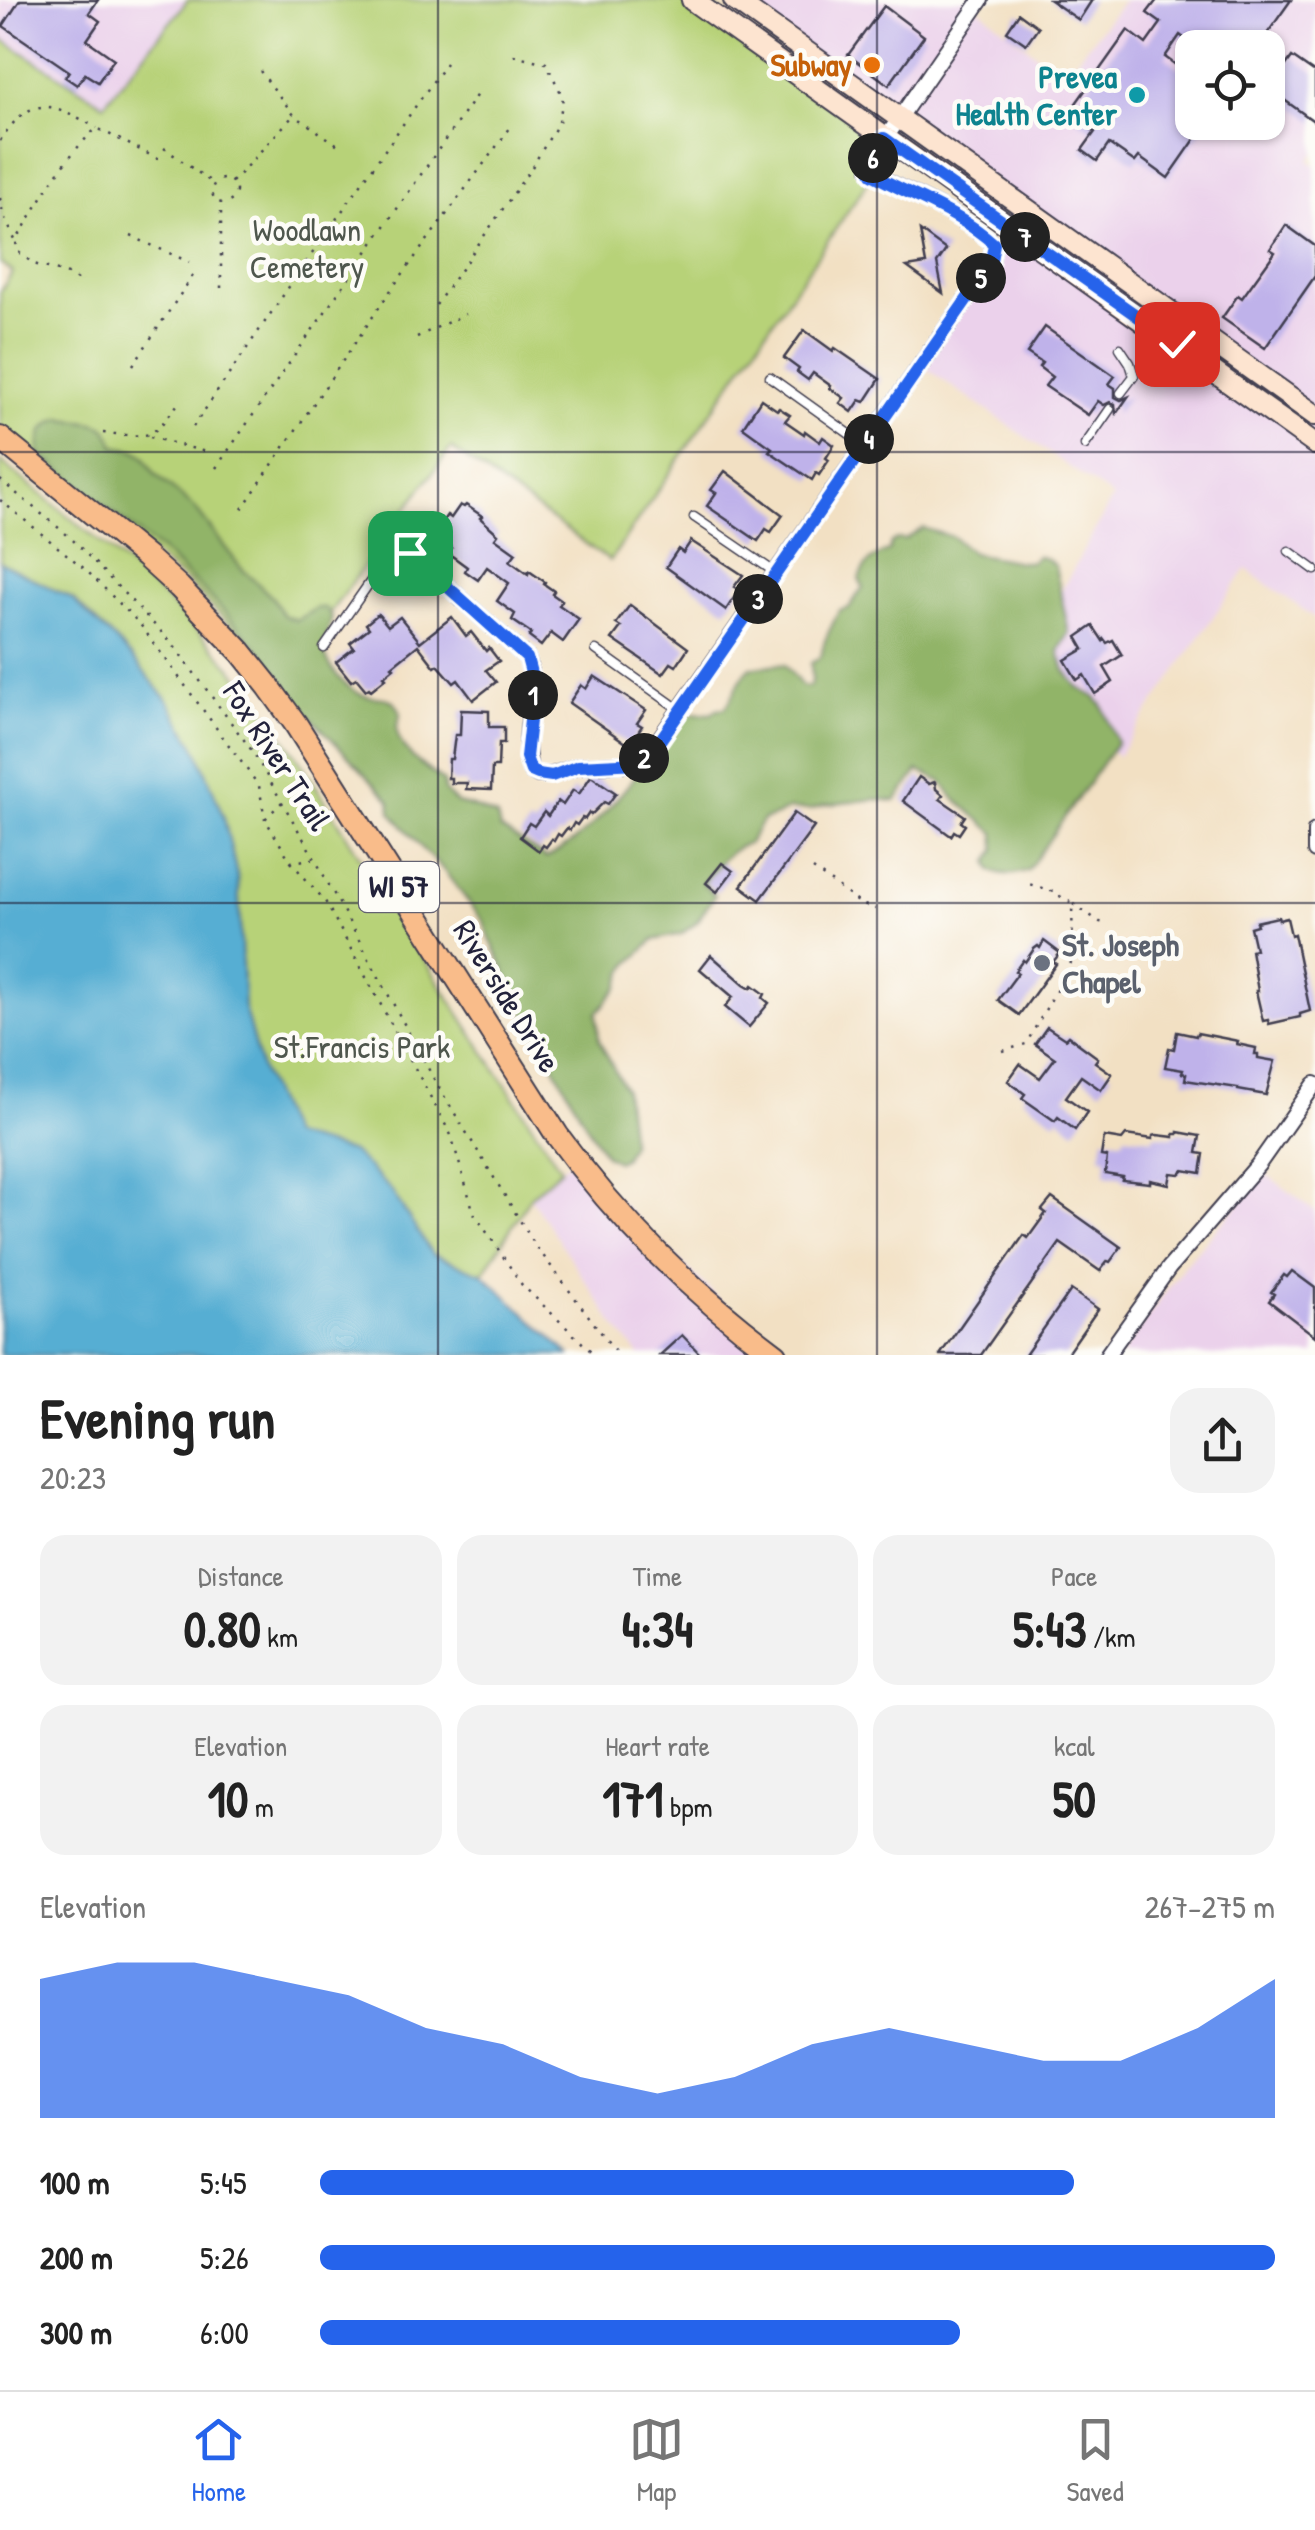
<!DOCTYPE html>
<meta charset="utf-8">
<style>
body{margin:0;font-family:"Patrick Hand",sans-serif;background:#f2f2f2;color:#222;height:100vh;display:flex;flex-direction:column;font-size:38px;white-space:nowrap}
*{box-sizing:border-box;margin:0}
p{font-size:32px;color:#767676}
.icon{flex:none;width:55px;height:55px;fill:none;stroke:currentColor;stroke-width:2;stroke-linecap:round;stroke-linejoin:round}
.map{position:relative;height:1355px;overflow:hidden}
.side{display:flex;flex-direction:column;background:#fff;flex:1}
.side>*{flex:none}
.fabs{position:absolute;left:1175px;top:30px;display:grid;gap:20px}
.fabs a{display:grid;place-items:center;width:110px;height:110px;border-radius:20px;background:#fff;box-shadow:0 2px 8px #0004;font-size:50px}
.pin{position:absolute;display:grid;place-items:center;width:85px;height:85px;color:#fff;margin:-42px;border-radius:20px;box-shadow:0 5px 15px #0006}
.km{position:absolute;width:50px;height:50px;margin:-25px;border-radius:50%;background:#222;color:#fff;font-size:28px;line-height:50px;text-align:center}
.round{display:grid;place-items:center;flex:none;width:105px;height:105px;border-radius:30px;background:#f2f2f2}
.overview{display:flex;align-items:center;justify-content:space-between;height:170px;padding:0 40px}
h1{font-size:55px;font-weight:700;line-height:75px}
.metrics{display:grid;grid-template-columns:repeat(3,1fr);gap:15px;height:170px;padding:10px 40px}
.metrics div{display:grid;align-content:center;border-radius:25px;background:#f2f2f2;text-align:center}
.metrics b{font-size:50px;font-weight:700}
.metrics small{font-size:28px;font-weight:400}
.metrics p{font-size:28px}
.chart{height:280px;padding:20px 40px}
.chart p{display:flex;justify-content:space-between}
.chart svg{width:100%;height:180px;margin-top:10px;fill:#2563eb;opacity:.7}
ul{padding:0 40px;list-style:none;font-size:32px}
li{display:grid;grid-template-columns:160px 120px 1fr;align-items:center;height:75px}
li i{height:25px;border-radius:12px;background:#2563eb}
.tabs{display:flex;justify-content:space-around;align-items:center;height:140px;border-top:2px solid #e0e0e0;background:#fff;font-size:28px;color:#767676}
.tabs a{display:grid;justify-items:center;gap:5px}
.tabs .active{color:#2563eb}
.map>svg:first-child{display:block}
.built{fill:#ebd1eb;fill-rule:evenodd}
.green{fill:#b7d278;stroke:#6c7a5a;stroke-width:2.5}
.forest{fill:#91b468;stroke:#5a6b52;stroke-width:2.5}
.water{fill:#56aed3;stroke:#3c6887;stroke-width:2.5}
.building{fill:#bfb2ea}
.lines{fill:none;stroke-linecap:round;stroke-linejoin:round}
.lane-casing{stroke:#413e4f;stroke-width:11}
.street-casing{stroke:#413e4f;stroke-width:18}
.secondary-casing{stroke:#413e4f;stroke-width:24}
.primary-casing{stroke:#413e4f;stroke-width:26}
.path{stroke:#413e4f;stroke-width:2.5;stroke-dasharray:2.5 8;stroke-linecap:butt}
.lane{stroke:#fff;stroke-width:8}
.street{stroke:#fff;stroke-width:14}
.secondary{stroke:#fde4d0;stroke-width:20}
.primary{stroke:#f9bc8a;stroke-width:22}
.route-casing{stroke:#fff;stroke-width:20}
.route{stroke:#2563eb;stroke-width:12}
.grid{fill:none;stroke:#22223b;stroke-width:2.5;stroke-opacity:0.55}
.food-dot{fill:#e8710a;stroke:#fdfcf7;stroke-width:4}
.culture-dot{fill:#0f9aa8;stroke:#fdfcf7;stroke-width:4}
.worship-dot{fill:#6b7280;stroke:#fdfcf7;stroke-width:4}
.labels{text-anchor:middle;stroke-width:9;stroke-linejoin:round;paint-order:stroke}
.shield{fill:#fdfcf7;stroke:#646373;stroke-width:2.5}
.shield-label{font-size:30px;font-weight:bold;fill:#22223b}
.food-label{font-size:32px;font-weight:bold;fill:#c56008;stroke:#fdfcf7;text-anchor:end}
.culture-label{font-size:32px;font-weight:bold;fill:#0d838f;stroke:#fdfcf7;text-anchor:end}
.park-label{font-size:32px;fill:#4f574d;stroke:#fdfcf7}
.street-label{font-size:32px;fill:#22223b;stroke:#fdfcf7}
.worship-label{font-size:32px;font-weight:bold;fill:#5b616d;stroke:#fdfcf7;text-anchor:start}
</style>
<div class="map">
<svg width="1315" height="1355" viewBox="0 0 1315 1355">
<rect width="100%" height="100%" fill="#fdfcf7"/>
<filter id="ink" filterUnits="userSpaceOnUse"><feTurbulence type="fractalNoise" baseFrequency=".01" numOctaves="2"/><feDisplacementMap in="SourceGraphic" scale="20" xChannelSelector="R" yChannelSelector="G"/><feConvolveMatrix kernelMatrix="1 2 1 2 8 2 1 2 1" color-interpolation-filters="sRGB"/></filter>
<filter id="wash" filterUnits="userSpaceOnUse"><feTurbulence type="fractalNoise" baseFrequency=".0048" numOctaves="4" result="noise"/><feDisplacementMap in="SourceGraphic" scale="40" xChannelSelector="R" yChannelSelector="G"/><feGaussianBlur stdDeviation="2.25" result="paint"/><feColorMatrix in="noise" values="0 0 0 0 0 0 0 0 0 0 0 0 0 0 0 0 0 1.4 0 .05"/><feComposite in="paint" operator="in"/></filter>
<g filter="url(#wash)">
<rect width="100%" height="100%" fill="#f2e0c3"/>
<g class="built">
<polygon points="0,0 188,0 104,104 0,38"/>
<path d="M734,0H968L1063,76L1124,0H1315V152L1309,161L1315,165V618L1246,569L1118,756L1090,739L1032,644L1113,497L921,365L993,250L1004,251L1029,212ZM1192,48H1268V122H1192Z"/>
<polygon points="574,1157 776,1355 639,1355 614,1324 530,1197"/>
<polygon points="1266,1174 1315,1211 1315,1355 1121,1355 1186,1263"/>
</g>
<g class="green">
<polygon points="188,0 704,0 882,128 865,159 869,180 610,561 451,448 279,682 241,636 189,584 0,427 0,292 13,272 0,263 0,38 104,104"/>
<path d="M0,461C76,523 157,583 222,657C287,731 335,818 388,902C444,992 503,1080 561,1169L530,1197L483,1274L432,1254L390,1189L352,1153L291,1136L261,1069L244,1007L238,880L224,818L198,752L169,702L131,656L73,599L0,562Z"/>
</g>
<path class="forest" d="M61,418C73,422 98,420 106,429C110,434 112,440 115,446L135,450L144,456L155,474L195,508L241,568L273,598L283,615L296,620L317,608H325L332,617C330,627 325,638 325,648C324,665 347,690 363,695C375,700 389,693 398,707C404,716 396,721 397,730C399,753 428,769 444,782V791L457,803L476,808L497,817L500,829L546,858C599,836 648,755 687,713L711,714L717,709L725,708C735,696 738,678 751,667C763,668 773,663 785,665L802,686L809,687L812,682L811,663C826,655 820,656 824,643C827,635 835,619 839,611L849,608L863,587L859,579C863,565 875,555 889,551L891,542L898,539L905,540L923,528L953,537L972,553L1021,562H1032L1037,556L1047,559L1055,566L1069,633L1059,651L1065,671L1079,688L1095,697L1102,705L1117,742L1028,870C1015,875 1005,876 992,871L989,862L996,850L995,833L953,797L941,781L918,771L896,801L876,799L825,805L810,810L788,809L777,816L763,820L748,844C728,848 715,868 703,884L715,895L696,923L681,934L654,940L630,963L624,971L618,988L597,1013L599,1040L625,1090L631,1143L624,1157L617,1161L605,1155L587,1126L527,1017L489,937L484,922L441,867L427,854L391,812L390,800L302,708L267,658L212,599L168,557L39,453C40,433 42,426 61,418Z"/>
<polygon class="water" points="0,562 72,599 131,656 169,702 198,752 224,818 238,880 244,1007 261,1069 291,1136 352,1152 390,1189 432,1254 483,1274 570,1355 0,1355"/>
<g id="blocks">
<g class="building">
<polygon points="20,0 98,0 89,13 100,21 87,40 114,59 98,82 85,74 77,85 65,77 69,71 3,26"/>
<polygon points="1050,0 1092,0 1079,20"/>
<polygon points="1157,0 1291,0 1257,48 1197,48 1180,35 1165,57 1192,77 1192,122 1207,122 1168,178 1139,157 1135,162 1109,144 1097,161 1082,150 1095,132 1069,113 1128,30 1146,44 1161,23 1147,13"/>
<polygon points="884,6 924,36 889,85 848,55"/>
<polygon points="1019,13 1038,27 1026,44 1007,31"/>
<polygon points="1292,57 1315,73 1315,122 1269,89"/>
<polygon points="1286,225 1315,246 1315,276 1265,348 1222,318 1238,295 1242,298 1275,252 1270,249"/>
<polygon points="920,231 946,250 937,263 943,293 907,267 926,264"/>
<polygon points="1045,327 1115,376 1109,384 1115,388 1115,397 1121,400 1128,397 1116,414 1115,404 1110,402 1104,405 1098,401 1088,415 1045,386 1052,377 1039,367 1042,363 1027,353"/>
<polygon points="804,330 833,351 835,348 880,379 865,402 860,400 852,412 840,403 844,398 830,388 831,386 813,373 808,380 797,372 799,369 784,358"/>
<polygon points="761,399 777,410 779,408 790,415 785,421 804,434 805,431 820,442 823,437 834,445 826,458 829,460 819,475 816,473 812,480 769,451 772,448 743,427"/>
<polygon points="725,471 783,515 771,532 766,529 758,541 707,506 716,493 711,490"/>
<polygon points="460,505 464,507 466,505 482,516 480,518 498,534 495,538 516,553 510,561 528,574 529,571 545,582 544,584 554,591 552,594 562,601 559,605 579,619 563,642 551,633 541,646 529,637 531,633 512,620 515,614 497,601 509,583 487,567 478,580 465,571 467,567 448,553 452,548 433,535 447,515 451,518"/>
<polygon points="691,541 743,575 734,587 739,590 726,610 666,567 678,549 683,553"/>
<polygon points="630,605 688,648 676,666 671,663 663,674 612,639 621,627 616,624"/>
<polygon points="378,614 388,626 400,617 420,642 452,617 466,636 471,632 486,651 489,648 499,661 486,670 496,682 473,700 458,680 454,683 438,665 435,667 418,645 392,666 394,668 384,676 386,678 371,690 369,688 366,690 356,678 351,681 336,662 354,648 350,643 369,628 366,624"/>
<polygon points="1093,626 1103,641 1104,639 1107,643 1113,640 1122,655 1104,667 1113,682 1095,694 1084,675 1077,680 1065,660 1084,649 1077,637"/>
<polygon points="594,676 646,710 637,723 642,726 629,745 569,703 581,685 586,689"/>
<polygon points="461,710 489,711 489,727 504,727 504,743 499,743 498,767 492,767 491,790 466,789 467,783 451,783 451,778 448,778 449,759 452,759 455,735 460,735"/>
<polygon points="591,776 616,793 608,804 604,802 591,815 589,813 585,819 582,818 577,825 574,823 570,830 567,828 561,836 558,834 554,841 552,839 546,847 543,845 539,851 520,837 529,823 534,826 544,812 548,816 558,801 563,805 573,790 579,794"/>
<polygon points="919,777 929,784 935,782 936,789 943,795 940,799 965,816 961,822 965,825 959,834 954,831 951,836 903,801"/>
<polygon points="794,813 814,827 760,900 741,886"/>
<polygon points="722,863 733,871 717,892 706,883"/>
<polygon points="1278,917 1279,920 1287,918 1291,935 1294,934 1310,1011 1300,1014 1300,1017 1269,1024 1268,1020 1263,1021 1256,991 1258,991 1251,950 1255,949 1250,927 1257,925 1256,922"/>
<polygon points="1044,941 1060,953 1053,962 1056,964 1019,1015 998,1000 1018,973 1015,971 1023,960 1025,962 1034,949 1038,946 1040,948"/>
<polygon points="711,955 744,984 751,988 753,985 765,994 763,998 769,1003 749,1027 725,1007 733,997 700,969"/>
<polygon points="1047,1027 1065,1039 1068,1036 1098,1058 1095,1062 1112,1074 1101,1090 1081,1076 1066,1097 1087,1112 1075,1130 1058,1117 1055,1121 1022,1098 1025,1094 1008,1081 1020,1064 1040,1078 1055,1058 1035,1044"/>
<polygon points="1177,1032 1196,1036 1197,1033 1238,1041 1237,1044 1256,1048 1255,1054 1258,1054 1258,1058 1275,1061 1266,1095 1238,1090 1238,1088 1185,1080 1186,1074 1182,1073 1183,1070 1165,1067 1169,1048 1174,1049"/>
<polygon points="1178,1132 1200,1136 1197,1153 1204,1154 1201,1173 1184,1170 1180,1174 1171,1173 1169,1184 1150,1180 1150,1183 1132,1181 1122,1180 1123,1177 1105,1174 1107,1157 1101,1156 1104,1137 1122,1140 1126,1135 1153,1139 1153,1136 1157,1135 1174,1137 1174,1134 1178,1134"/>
<polygon points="1052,1198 1121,1247 1110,1262 1108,1261 1100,1271 1060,1243 981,1355 940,1355 1024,1235 1028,1238 1046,1213 1042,1210"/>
<polygon points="1292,1271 1315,1288 1315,1336 1269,1301 1274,1294 1271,1292 1284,1275 1287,1277"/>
<polygon points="1071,1290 1098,1309 1066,1355 1025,1355"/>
<polygon points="682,1335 701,1355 660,1355"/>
</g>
</g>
</g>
<g filter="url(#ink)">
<use href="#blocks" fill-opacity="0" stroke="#413e4f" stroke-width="2.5"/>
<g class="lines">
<g class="lane-casing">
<g id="lane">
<polyline points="1120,348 1130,363 1134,376 1121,393"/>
<polyline points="770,377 865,445"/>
<polyline points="1085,445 1110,409"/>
<polyline points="694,517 776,573"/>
<polyline points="1289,551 1315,570"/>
<polyline points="324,648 398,542"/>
<polyline points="596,650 680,710"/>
</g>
</g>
<g class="street-casing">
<g id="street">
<path d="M398,542L527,658C541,695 519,734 531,771L538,775H552L578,766L639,763L651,751L990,266L994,244C959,212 913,196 872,173L870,169L874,155L981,0"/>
<polyline points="1315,831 1315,851"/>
<polyline points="1107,1355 1169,1268 1258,1165 1315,1084"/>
</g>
</g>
<g class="secondary-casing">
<g id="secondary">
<polyline points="692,0 1315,444"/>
<polyline points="734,0 1315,415"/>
</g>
</g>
<g class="primary-casing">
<path id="primary" d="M0,438L146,557L179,587L241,652L269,687L295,723L557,1135C620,1222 690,1291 776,1355"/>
</g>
<g class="path">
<polyline points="260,71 294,115 338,145"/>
<path d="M0,141C32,91 54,104 97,128"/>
<polyline points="164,148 214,184"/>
<circle cx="224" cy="191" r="12"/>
<polyline points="232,182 293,116"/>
<polyline points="0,198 3,214 15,240"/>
<polyline points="131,236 189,262"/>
<path d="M77,280L68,274L34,264L17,251L16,241C40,201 62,159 97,128L160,160"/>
<polyline points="221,288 221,203"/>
<polyline points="436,305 532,167 559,122 563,97 546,63 506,53"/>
<polyline points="417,337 465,314"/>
<polyline points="133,365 196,271"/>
<polyline points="193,427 295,278 446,63"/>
<path d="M103,433C155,437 148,442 181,400"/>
<polyline points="150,437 206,452"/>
<polyline points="216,468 480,90"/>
<polyline points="0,480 71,538 171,642 253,752 315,859 435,1081 535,1245 618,1355"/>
<polyline points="0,500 86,570 139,623 259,786 265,819"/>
<polyline points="242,509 393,287 510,128"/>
<polyline points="282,802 265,819 291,862 313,859"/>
<polyline points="291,862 325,901 451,1135 474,1213 522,1285 595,1355"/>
<polyline points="813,869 861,904 875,909"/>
<polyline points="1073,904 1100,922 1106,923"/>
<polyline points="1003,1051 1026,1044 1070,966 1073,954 1072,903 1051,891 1026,883"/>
</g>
<use href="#lane" class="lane"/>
<use href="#street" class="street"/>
<use href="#secondary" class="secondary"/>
<use href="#primary" class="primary"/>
</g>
</g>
<g class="lines" filter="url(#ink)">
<g class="route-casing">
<path id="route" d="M410,553L527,658L534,684L526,757L531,771L538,774L552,776L578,766L639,763L652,752L990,266L994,244C959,212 913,197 872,174C868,161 878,149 884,138L1177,344"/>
</g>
<use href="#route" class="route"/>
</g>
<path class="grid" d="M438,0V1355M877,0V1355M0,452H1315M0,903H1315"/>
<circle class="food-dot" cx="872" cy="65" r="10"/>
<circle class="culture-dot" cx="1137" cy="95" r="10"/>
<circle class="worship-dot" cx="1042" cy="963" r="10"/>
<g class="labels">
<rect class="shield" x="359" y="862" width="80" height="50" rx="8"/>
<g class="shield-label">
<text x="399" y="897">WI 57</text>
</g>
<g class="food-label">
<text x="852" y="76">Subway</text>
</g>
<g class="culture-label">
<text x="1117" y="88">Prevea<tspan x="1117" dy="37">Health Center</tspan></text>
</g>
<g class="park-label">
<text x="307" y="241">Woodlawn<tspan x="307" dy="37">Cemetery</tspan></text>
<text x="362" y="1058">St.Francis Park</text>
</g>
<g class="street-label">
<text transform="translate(277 756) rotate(57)" y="11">Fox River Trail</text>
<text transform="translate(507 996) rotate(58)" y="11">Riverside Drive</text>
</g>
<g class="worship-label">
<text x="1062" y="956">St. Joseph<tspan x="1062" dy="37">Chapel</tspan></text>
</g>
</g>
</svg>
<div class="fabs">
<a><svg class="icon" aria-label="locate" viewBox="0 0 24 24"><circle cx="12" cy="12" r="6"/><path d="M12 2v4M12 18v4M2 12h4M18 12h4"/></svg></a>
</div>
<div class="pin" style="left:410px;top:553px;background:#1e9e55"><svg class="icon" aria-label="arrive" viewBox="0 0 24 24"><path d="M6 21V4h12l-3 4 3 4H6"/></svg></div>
<div class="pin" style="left:1177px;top:344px;background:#d93025"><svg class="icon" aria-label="check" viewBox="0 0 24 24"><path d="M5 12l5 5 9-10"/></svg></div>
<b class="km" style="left:533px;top:695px">1</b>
<b class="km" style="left:644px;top:758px">2</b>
<b class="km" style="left:758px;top:599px">3</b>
<b class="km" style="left:869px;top:439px">4</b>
<b class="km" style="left:981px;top:278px">5</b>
<b class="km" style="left:873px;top:158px">6</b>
<b class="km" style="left:1025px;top:237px">7</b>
</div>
<section class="side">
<div class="overview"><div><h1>Evening run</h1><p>20:23</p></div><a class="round"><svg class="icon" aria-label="share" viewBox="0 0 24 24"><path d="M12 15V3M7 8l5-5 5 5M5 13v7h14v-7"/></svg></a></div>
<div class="metrics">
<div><p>Distance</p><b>0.80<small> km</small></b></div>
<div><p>Time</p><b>4:34</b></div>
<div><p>Pace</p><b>5:43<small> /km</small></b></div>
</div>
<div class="metrics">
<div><p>Elevation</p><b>10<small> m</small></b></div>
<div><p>Heart rate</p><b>171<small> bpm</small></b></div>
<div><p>kcal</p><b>50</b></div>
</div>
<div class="chart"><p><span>Elevation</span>267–275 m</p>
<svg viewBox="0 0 160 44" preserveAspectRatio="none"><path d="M0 44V10L10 6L20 6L30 10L40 14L50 22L60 26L70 34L80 38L90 34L100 26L110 22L120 26L130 30L140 30L150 22L160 10V44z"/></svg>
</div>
<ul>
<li><b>100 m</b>5:45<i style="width:79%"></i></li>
<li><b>200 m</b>5:26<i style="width:100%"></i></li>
<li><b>300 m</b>6:00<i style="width:67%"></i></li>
</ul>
</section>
<nav class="tabs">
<a class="active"><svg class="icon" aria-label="home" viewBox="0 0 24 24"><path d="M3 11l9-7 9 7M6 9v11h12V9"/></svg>Home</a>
<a><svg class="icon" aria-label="map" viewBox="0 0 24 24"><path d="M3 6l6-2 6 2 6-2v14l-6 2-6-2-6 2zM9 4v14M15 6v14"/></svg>Map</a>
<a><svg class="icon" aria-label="saved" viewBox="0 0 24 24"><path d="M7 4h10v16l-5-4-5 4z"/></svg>Saved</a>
</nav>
